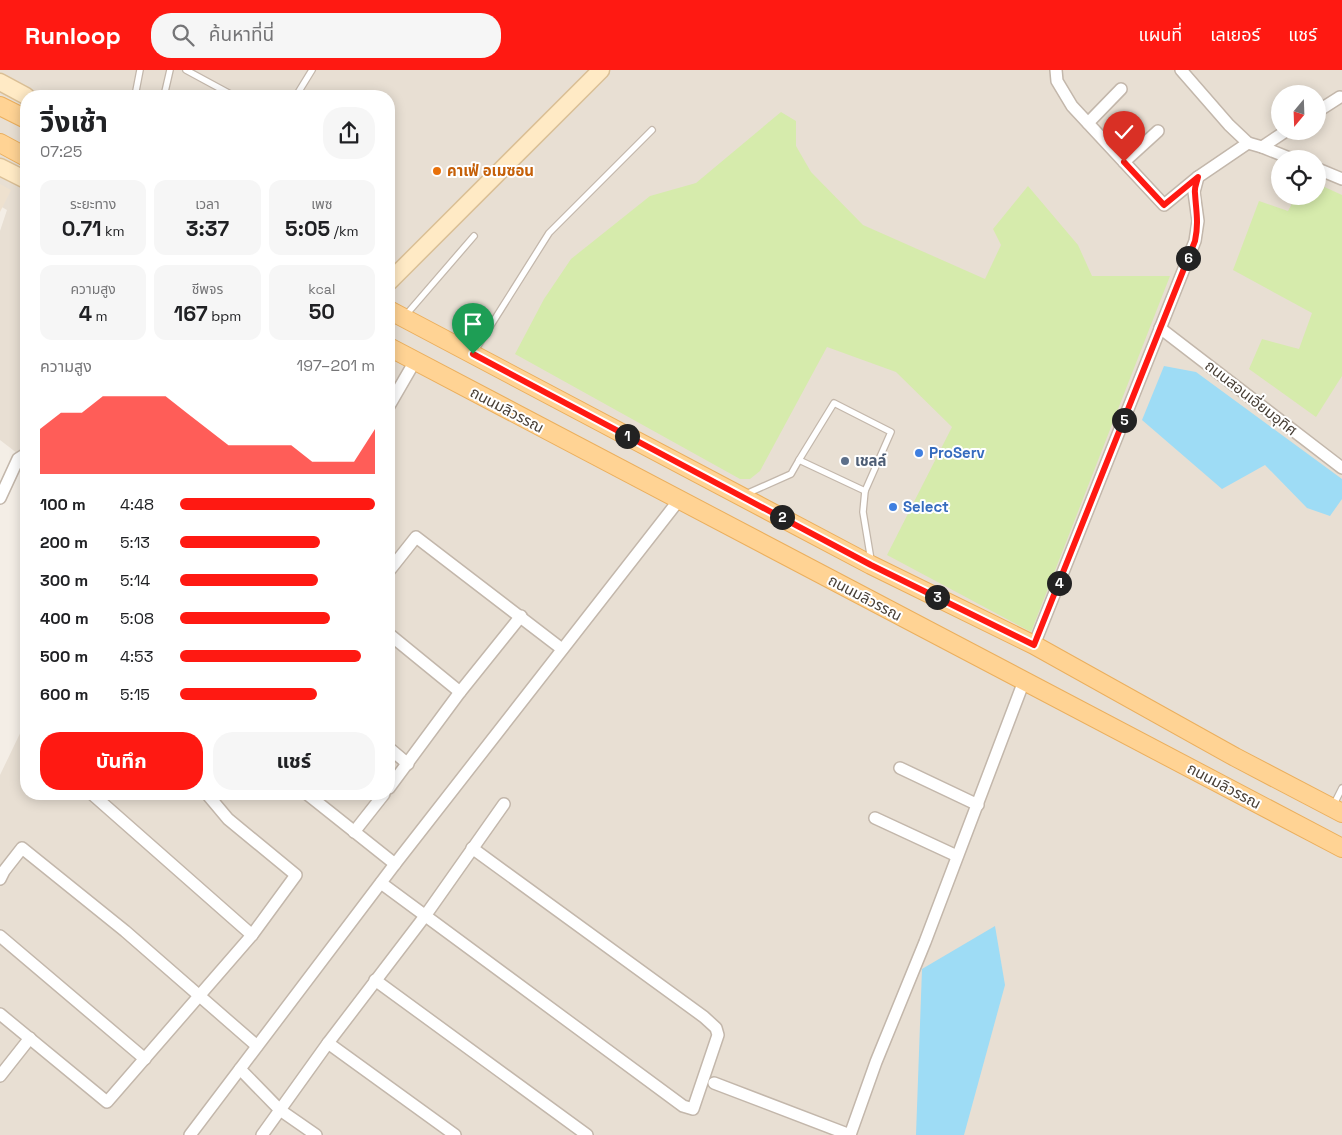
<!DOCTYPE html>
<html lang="th">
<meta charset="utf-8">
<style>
body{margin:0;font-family:"Space Grotesk","Noto Sans Thai",sans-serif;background:#f6f6f6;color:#202124;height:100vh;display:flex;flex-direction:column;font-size:19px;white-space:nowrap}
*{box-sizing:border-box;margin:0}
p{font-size:16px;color:#757577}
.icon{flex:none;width:28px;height:28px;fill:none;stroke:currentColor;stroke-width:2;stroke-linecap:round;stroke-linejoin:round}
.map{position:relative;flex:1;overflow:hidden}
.panel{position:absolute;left:20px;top:20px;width:375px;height:710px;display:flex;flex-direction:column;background:#fff;border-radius:20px;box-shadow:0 2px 12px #0003}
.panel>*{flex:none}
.needle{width:32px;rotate:199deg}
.fabs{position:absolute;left:1271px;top:15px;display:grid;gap:10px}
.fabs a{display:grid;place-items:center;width:55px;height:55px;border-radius:50%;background:#fff;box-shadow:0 2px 12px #0003;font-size:25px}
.pin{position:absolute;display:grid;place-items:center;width:42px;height:42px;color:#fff;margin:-51px -21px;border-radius:50% 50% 50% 0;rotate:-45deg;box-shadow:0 0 5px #0007}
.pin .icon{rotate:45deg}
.km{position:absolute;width:25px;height:25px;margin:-12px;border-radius:50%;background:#222;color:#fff;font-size:14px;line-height:25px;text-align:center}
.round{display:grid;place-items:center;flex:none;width:52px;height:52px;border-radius:20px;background:#f6f6f6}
.summary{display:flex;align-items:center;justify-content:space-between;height:85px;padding:0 20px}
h1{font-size:28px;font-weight:700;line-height:38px}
.figures{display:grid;grid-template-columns:repeat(3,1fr);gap:8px;height:85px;padding:5px 20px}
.figures div{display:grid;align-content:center;border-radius:12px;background:#f6f6f6;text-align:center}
.figures b{font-size:21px;font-weight:700}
.figures small{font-size:14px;font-weight:400}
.figures p{font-size:14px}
.chart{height:140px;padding:10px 20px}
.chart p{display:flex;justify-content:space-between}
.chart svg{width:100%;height:90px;margin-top:5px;fill:#ff1912;opacity:.7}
.cta{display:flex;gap:10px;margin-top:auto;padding:10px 20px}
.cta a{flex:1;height:58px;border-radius:20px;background:#ff1912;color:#fff;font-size:20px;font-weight:700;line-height:58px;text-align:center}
.cta a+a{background:#f6f6f6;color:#202124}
ul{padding:0 20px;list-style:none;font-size:16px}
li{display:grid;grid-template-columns:80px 60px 1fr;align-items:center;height:38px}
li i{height:12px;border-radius:6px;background:#ff1912}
header{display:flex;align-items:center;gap:30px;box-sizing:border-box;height:70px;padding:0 25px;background:#ff1912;color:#fff}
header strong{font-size:24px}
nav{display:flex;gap:28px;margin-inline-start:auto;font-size:18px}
.search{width:350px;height:45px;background:#f6f6f6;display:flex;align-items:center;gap:12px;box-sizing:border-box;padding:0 18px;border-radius:20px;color:#757577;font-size:19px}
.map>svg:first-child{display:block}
.residential{fill:#e8dfd3;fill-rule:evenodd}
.education{fill:#eee1cf}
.green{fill:#d6ebac}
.water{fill:#9edcf5}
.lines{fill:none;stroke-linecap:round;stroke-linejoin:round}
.lane-casing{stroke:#c3b7ab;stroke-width:8}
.street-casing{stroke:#c3b7ab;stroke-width:14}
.secondary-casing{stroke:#dabf95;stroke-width:19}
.primary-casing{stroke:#ebaf5d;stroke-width:20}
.lane{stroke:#fff;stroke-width:5.5}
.street{stroke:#fff;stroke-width:11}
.secondary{stroke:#ffeac5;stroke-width:16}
.primary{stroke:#ffd394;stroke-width:18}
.route-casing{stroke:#fff;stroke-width:10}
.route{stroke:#ff1912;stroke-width:6}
.food-dot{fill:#e8710a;stroke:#fff;stroke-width:2}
.shop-dot{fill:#3f7fe0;stroke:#fff;stroke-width:2}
.service-dot{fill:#5c6f8a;stroke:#fff;stroke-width:2}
.labels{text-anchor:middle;stroke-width:4;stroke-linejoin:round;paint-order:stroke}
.food-label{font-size:15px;font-weight:bold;fill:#c56008;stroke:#fff;text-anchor:start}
.street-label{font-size:15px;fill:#473e35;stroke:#fff}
.shop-label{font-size:15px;font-weight:bold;fill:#366cbe;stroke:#fff;text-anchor:start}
.service-label{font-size:15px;font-weight:bold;fill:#4e5e75;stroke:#fff;text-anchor:start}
</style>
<header>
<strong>Runloop</strong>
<div class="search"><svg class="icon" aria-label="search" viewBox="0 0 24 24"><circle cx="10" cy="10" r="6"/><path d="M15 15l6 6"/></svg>ค้นหาที่นี่</div>
<nav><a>แผนที่</a><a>เลเยอร์</a><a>แชร์</a></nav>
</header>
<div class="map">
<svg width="1342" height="1065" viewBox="0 0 1342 1065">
<rect width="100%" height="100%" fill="#f4eee6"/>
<path class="residential" d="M0,0H1342V1065H0V705L26,651V724H389V26H26V390L0,370V161L7,140L0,136ZM1280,24H1318V61H1280ZM1280,89H1318V126H1280Z"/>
<polygon class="education" points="0,114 11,120 0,142"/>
<g class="green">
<polygon points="781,42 796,51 796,76 811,102 863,155 985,209 1001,175 993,159 1028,116 1078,175 1092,206 1170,206 1031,562 887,485 952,357 896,302 827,277 760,401 750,409 740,409 515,284 544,229 571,189 650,126 696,113"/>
<polygon points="1318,114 1342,125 1342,306 1316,347 1249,299 1262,269 1299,279 1312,243 1233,200 1259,131 1288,141 1296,126 1318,126"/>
</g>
<g class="water">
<polygon points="1164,296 1196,302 1342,409 1342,429 1330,446 1307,438 1265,395 1222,419 1142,350"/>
<polygon points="995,856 1005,915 964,1065 916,1065 922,899"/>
</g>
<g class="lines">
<g class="lane-casing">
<g id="lane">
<polyline points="186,0 234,26"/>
<polyline points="135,26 140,0"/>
<polyline points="164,26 170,0"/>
<polyline points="296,26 312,0"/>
<polyline points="389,103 389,106"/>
<polyline points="405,246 474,166"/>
<polyline points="474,282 549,163 652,60"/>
<polyline points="799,390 834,333 891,362 865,421"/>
<polyline points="746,424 791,404 799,390 865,421 863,442 871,490"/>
<polyline points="1333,736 1342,718"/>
</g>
</g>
<g class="street-casing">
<g id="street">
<polyline points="1056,0 1057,11 1072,36 1164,135 1198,107"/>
<polyline points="1318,41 1340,27"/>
<polyline points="1088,53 1121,19"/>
<polyline points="1248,73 1262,77 1286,61"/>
<polyline points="1262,77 1292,89"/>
<polyline points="1124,92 1158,61"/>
<polyline points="1318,99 1342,109"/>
<polyline points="1160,258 1342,398"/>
<polyline points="389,336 415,291"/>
<polyline points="0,428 18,389 26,384"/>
<polyline points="389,501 416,467 562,579"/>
<polyline points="389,564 460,622"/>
<polyline points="1034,575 1195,171 1198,151 1194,122 1198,107 1248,73 1229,55 1181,0"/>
<polyline points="389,678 408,694"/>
<polyline points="900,698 978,735"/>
<polyline points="389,718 460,622 521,546"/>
<polyline points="92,724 252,865"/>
<polyline points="307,724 395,794"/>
<polyline points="875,748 957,786"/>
<polyline points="354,762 384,724"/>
<polyline points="0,809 4,801 22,778 125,861 257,976"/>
<polyline points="381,813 683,1036 693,1039 718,965 716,958 704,947 472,778"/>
<polyline points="0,866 145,989"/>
<polyline points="375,910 587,1065"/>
<polyline points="0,944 107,1032 252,865 296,805 228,749 207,724"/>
<polyline points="328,973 455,1065"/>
<polyline points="240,999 280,1040 316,1065"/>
<polyline points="0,1006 30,968"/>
<polyline points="714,1013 850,1065"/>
<polyline points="190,1065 395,794 679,430"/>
<polyline points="262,1065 328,973 425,846 504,734"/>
<polyline points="850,1065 876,992 925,872 1024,611"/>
</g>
</g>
<g class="secondary-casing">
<g id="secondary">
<polyline points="0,12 26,26"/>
<polyline points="0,97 26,110"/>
<polyline points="389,212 601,0"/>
</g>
</g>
<g class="primary-casing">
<g id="primary">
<polyline points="0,36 26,49"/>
<polyline points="0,73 26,87"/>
<polyline points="389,240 871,495 1034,575 1235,687 1342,743"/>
<polyline points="389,277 1342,778"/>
</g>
</g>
<use href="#lane" class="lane"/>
<use href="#street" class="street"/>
<use href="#secondary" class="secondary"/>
<use href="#primary" class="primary"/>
</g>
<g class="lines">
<g class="route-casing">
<path id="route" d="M473,284L871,495L1034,575L1195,171C1199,152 1196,141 1195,123C1194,118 1197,112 1198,107L1164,135L1124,92"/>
</g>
<use href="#route" class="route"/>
</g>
<circle class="food-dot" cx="437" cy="101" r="5"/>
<g class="shop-dot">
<circle cx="919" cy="383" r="5"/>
<circle cx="893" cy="437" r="5"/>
</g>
<circle class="service-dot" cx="845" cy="391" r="5"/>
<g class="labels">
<g class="food-label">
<text x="447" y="106">คาเฟ่ อเมซอน</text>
</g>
<g class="street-label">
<text transform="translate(1251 328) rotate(38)" y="5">ถนนสอนเอี่ยมอุทิศ</text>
<text transform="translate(507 340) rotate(28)" y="5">ถนนมลิวรรณ</text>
<text transform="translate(865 528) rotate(28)" y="5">ถนนมลิวรรณ</text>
<text transform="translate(1224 716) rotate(28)" y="5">ถนนมลิวรรณ</text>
</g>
<g class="shop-label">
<text x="929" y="388">ProServ</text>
<text x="903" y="442">Select</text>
</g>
<g class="service-label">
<text x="855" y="396">เชลล์</text>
</g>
</g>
</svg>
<div class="fabs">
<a><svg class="needle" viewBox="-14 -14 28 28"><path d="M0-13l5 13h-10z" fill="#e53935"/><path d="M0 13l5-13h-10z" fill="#757577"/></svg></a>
<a><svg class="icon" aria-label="locate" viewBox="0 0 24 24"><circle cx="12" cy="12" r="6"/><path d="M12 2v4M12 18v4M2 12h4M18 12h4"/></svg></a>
</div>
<div class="pin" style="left:473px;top:284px;background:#1e9e55"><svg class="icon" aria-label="arrive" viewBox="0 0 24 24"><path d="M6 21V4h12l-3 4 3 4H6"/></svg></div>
<div class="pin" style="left:1124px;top:92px;background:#d93025"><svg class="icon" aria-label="check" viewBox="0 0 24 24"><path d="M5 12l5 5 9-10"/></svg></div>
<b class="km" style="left:627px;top:366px">1</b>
<b class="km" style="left:782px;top:447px">2</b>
<b class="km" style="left:937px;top:527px">3</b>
<b class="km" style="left:1059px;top:513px">4</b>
<b class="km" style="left:1124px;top:350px">5</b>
<b class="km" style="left:1188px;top:188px">6</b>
<section class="panel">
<div class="summary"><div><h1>วิ่งเช้า</h1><p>07:25</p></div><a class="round"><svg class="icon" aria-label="share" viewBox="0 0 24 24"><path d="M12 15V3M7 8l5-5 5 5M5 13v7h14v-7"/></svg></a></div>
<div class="figures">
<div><p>ระยะทาง</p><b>0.71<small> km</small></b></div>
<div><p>เวลา</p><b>3:37</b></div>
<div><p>เพซ</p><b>5:05<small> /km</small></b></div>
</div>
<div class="figures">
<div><p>ความสูง</p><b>4<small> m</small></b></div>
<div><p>ชีพจร</p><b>167<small> bpm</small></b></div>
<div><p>kcal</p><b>50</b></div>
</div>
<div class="chart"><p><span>ความสูง</span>197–201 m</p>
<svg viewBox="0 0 160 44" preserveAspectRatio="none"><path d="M0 44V22L10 14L20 14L30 6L40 6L50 6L60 6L70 14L80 22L90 30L100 30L110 30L120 30L130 38L140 38L150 38L160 22V44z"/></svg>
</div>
<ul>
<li><b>100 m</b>4:48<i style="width:100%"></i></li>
<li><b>200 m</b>5:13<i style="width:72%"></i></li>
<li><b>300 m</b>5:14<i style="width:71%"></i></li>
<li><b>400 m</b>5:08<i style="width:77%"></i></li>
<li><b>500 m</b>4:53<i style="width:93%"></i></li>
<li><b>600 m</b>5:15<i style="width:70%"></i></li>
</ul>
<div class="cta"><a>บันทึก</a><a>แชร์</a></div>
</section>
</div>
